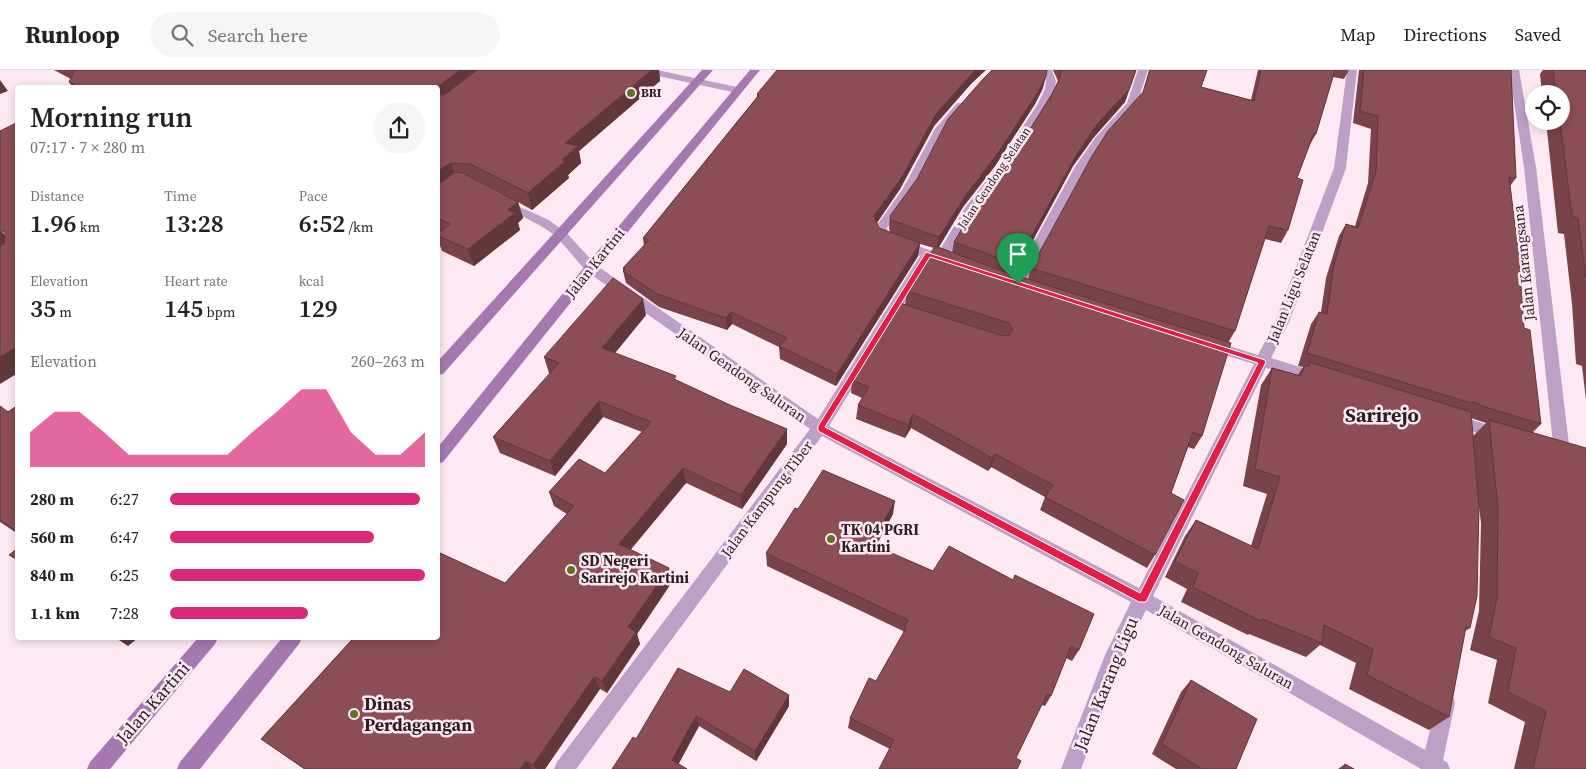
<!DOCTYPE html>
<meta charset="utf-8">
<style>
body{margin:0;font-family:"Source Serif 4",serif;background:#f6f6f6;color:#222;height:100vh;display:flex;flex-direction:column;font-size:19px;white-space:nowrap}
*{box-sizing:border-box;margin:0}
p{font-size:16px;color:#767676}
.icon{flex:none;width:28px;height:28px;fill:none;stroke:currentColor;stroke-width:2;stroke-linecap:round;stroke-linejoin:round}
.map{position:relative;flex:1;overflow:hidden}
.panel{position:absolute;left:15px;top:15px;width:425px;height:555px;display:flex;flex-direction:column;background:#fff;border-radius:5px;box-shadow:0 2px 8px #0003}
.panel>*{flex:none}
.buttons{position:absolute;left:1525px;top:15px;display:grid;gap:10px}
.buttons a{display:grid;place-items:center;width:45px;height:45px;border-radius:50%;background:#fff;box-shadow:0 2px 8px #0003;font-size:25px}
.pin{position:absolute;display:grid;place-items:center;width:42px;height:42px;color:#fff;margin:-51px -21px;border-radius:50% 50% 50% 0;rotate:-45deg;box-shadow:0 0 5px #0007}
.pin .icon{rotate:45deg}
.round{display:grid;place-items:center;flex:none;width:52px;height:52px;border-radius:26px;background:#f6f6f6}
.head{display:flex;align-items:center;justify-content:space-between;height:85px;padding:0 15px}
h1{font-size:28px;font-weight:600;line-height:38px}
.figures{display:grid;grid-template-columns:repeat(3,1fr);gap:8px;height:85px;padding:5px 15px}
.figures div{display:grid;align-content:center}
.figures b{font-size:25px;font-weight:600}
.figures small{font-size:14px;font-weight:400}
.figures p{font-size:14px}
.chart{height:140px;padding:10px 15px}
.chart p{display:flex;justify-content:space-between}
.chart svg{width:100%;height:90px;margin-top:5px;fill:#db2777;opacity:.7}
ul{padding:0 15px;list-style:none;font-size:16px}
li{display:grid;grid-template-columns:80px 60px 1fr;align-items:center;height:38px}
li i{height:12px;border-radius:6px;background:#db2777}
header{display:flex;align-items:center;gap:30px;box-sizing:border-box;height:70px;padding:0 25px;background:#fff;border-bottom:1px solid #e0e0e0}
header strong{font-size:24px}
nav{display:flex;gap:28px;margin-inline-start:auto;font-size:18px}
.search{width:350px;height:45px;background:#f6f6f6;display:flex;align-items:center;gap:12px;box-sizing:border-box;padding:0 18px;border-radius:28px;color:#767676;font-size:19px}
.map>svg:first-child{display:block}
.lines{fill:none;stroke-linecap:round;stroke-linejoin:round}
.lane{fill:#bea0c6;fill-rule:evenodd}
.street{fill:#bea0c6;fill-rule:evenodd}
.secondary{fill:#a578b1;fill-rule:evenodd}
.wall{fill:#784349;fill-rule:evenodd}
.shaded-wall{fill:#62373c}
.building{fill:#8c4e55;stroke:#62373c}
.route{fill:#e11d48;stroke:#fff;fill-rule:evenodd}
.poi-dot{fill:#5e7323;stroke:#fde9f3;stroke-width:2}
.labels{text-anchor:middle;stroke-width:5;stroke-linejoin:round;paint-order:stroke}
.far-poi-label{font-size:12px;font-weight:bold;fill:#2b1f25;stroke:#fde9f3;text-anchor:start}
.far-street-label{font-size:12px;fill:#2b1f25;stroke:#fde9f3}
.street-label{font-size:15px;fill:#2b1f25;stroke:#fde9f3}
.poi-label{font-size:15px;font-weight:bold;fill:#2b1f25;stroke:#fde9f3;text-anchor:start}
.near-street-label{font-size:18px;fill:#2b1f25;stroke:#fde9f3}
.near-poi-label{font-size:18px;font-weight:bold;fill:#2b1f25;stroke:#fde9f3;text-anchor:start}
.district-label{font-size:20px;font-weight:bold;fill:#2b1f25;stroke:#fde9f3}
</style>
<header>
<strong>Runloop</strong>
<div class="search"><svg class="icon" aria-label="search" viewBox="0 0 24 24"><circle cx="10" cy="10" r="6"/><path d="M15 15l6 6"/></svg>Search here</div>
<nav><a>Map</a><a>Directions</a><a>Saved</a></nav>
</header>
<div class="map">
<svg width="1586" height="699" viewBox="0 0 1586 699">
<rect width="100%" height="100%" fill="#fde9f3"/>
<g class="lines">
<g class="lane">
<polygon points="639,0 657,0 737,17 742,20 737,23 644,3"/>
<polygon points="504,130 549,150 566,163 564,166 556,166 541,156 500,135 499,133"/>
</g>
<g class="street">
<polygon points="1042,0 1052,0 1056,11 1055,19 1008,99 974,143 948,187 954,191 948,195 931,190 829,356 1139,518 1254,294 1205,279 1203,275 1205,271 1210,270 1258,285 1275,252 1334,98 1347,0 1357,0 1346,98 1289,252 1271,288 1322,304 1324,308 1322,312 1317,313 1266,298 1153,526 1425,680 1439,626 1446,624 1453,626 1455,633 1443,690 1447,692 1450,699 1421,699 1146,540 1122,588 1081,699 1061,699 1105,585 1131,532 822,366 576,699 554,699 557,692 810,359 586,201 556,166 554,163 556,160 564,160 596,195 818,349 920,186 884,173 876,166 875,158 902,120 935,59 957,33 965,33 966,35 965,37 945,60 914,121 887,158 888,164 892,167 938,183 965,138 997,97 1037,35 1045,19 1046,11"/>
<polygon points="1138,0 1148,0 1137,34 1103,72 1087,97 1023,217 1013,217 1011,214 1075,97 1095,68 1127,33"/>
<polygon points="1509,0 1519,0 1536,97 1570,383 1567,387 1562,389 1557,387 1554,383 1524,97"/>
<polygon points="1454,344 1504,360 1507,364 1504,368 1499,370 1449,354 1446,350 1449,346"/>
</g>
<g class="secondary">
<polygon points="702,0 713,0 443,304 438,305 438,291"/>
<polygon points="750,0 760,0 596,201 443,392 438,394 438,377 586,195"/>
<polygon points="198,568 218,568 215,574 110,699 87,699 90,692"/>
<polygon points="282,568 302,568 299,574 200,699 177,699 180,692"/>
</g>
</g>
<g class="wall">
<polygon points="54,0 659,0 660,11 579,81 581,93 568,105 569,108 532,140 518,132 523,148 518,153 520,160 474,196 442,181 438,170 438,18 73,18 69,12 71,9"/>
<polygon points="1053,0 1136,0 1125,32 1094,67 1073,96 1014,205 1028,209 1031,198 1143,23 1149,0 1207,0 1201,17 1251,30 1258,0 1349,0 1344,9 1333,7 1316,64 1309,76 1297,108 1288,160 1281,173 1265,169 1235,261 1228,273 1202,366 1194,379 1188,377 1171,423 1155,485 1147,498 1040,440 1045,427 991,397 988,401 911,358 905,368 856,349 858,335 862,328 851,323 852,310 905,235 907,221 934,178 920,174 918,186 836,316 780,289 779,277 732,254 727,260 659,237 626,213 623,201 623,198 644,176 643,168 757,27 757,24 970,15 934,56 900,119 877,153 879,158 890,162 889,158 890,146 1043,18 1035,34 995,96 963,137 939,177 952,182 954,172 1012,88 1052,24 1058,11"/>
<path d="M1359,0H1511L1516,108L1510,116L1524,258L1541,354L1532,363L1586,699H1514L1525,652L1488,633L1497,590L1470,580L1479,541L1481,453L1479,437L1470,558L1465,561L1449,647L1429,660L1349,619L1356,593L1320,575L1306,587L1249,564L1248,565L1181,532L1187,519L1165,507L1185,466L1196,450L1251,476L1267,424L1243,416L1261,315L1272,298L1298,305L1303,297L1298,296L1311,254L1319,242H1321L1326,208L1339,166L1346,154L1355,156L1368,113L1371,59L1353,53ZM1471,348L1486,353L1473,366Z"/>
<polygon points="1543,0 1586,0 1586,330 1582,296 1576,294 1572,234 1564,164 1558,163 1546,51 1561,51 1561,24 1542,24 1540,4"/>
<polygon points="646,245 615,283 676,310 787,374 742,439 686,413 630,480 672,512 637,564 640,574 607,623 600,619 545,699 304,699 261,669 353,568 438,568 505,513 567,444 554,436 549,422 605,403 642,362 603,347 555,406 500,383 493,367 550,304 549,303 544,287"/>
<polygon points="18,335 18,464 0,452 0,336 8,342"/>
<polygon points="798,439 893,444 876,476 1079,580 1072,591 1066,588 1051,626 1045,636 1042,635 890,679 848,658 850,648 876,611 903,564 903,561 767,496 766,483"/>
<polygon points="1191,610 1236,699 1176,699 1152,684 1181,622"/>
<polygon points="730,622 789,625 789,636 756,691 699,656 678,694 636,669"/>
<polygon points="1345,694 1354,699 1338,699"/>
</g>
<g class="shaded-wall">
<polygon points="460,0 487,0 438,32 438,18 436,18"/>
<polygon points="652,0 659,0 660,11 579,81 581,93 568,105 569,108 532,140 528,123 562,90 565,73"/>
<polygon points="975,0 986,0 970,15 934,56 900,119 873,158 874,146 936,44"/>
<polygon points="1136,0 1125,32 1094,67 1073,96 1013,207 1016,194 1077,84"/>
<polygon points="1046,6 1043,18 1035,34 995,96 963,137 937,180 939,167 966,125"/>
<polygon points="0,10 8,21 0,24"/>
<polygon points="451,93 457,109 438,122 438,101"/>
<polygon points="518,132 523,148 518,153 520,160 474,196 468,179 508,140"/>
<polygon points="2,162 17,178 0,187 0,163"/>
<polygon points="920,173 918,186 836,316 837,304"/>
<polygon points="643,229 646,245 606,294 602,278"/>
<polygon points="731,242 732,254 727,260 726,248"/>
<polygon points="18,276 18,303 0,314 0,287"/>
<polygon points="599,331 603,347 555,406 550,391"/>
<polygon points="913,344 911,358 905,368 908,355"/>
<polygon points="787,359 787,374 742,439 741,425"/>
<polygon points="995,384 991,397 988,401 992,388"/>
<polygon points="683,398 686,413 623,489 619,474"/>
<polygon points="895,431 893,444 870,486 871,474"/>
<polygon points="669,498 672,512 637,564 640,574 607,623 602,611 628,557"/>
<polygon points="116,568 138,568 128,576"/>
<polygon points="594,607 600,619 545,699 536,699 533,695"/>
<polygon points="789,625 789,636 756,691 755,681"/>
<polygon points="696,646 699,656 676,699 672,690"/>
<polygon points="526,691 532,699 520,699"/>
</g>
<g class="building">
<polygon points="75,0 460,0 436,18 80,18 69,12"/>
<polygon points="477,0 652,0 565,73 578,76 562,90 565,91 528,123 470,94 451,93 438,101 438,25 444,25"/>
<polygon points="777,0 975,0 936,44 902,107 874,146 879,158 920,173 837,304 779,276 787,268 731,242 726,248 657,224 623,201 625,199 623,198 649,170 643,168 759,25 757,24"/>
<polygon points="992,0 1047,0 1046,6 1038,22 998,83 966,125 939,167 891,150 890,146 917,109 948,49 983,9"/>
<polygon points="1061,0 1136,0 1129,20 1097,54 1077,84 1016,194 954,172 978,132 1012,88 1052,24 1060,8"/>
<polygon points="1150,0 1207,0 1201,17 1254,31 1261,0 1335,0 1316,64 1314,63 1297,108 1303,110 1288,160 1269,156 1235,261 1031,198 1092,86 1108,61 1143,22"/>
<polygon points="1364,0 1511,0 1516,108 1509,107 1519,187 1524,258 1530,260 1541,354 1482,336 1475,332 1471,333 1307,283 1319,242 1327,244 1334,195 1346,154 1358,158 1376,101 1378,46 1360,41"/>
<polygon points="1553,0 1586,0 1586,208 1578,148 1572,146 1560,51 1561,51 1561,24 1556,24"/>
<polygon points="18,52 18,276 0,287 0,176 4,174 5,162 2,162 0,163 0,61"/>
<polygon points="455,102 463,103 518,132 508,140 515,143 468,179 438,166 438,163 450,154 438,148 438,115"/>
<polygon points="935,176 1002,201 1231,273 1202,366 1193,362 1171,423 1184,430 1155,485 1045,427 1053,415 995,384 992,388 913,344 908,355 858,335 869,317 852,310 900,233 1003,266 1009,265 1013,260 1009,253 907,221"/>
<polygon points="613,208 643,229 602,278 676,306 674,309 730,335 787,359 741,425 683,398 619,474 669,498 628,557 636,562 602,611 594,607 533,695 526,691 520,699 305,699 261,669 354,568 438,568 438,482 505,513 574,436 549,422 579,389 605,403 651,352 599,331 550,391 493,367 559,293 544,287"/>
<polygon points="1309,292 1471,342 1479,437 1477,526 1470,558 1466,557 1449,647 1367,605 1373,579 1324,555 1322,573 1262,549 1261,551 1193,517 1198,503 1175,491 1196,450 1258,479 1280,407 1255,399 1272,298 1301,306 1305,295 1309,296"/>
<polygon points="18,335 18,462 0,450 0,336 8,342"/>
<polygon points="1489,350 1586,378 1586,699 1533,699 1546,641 1508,622 1516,578 1489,567 1497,528 1498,438"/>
<polygon points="823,400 895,431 871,474 933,501 949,476 1013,510 1015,505 1094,544 1079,580 1071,576 1051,626 1047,624 1016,688 1021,691 1017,699 879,699 894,670 850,648 869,608 876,611 906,558 904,557 908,550 766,483 795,438 798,439"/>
<polygon points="18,478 18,490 9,485"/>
<polygon points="678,598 730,622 744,599 789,625 755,681 696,646 672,690 687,699 612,699 633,667 636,669"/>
<polygon points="1191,610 1257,649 1236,699 1202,699 1162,674"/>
<polygon points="1345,694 1354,699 1344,699"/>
</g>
<path class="route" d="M926,182L1265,290L1266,292L1146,532H1139L818,361V356ZM930,187L1258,293L1140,523L825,357Z"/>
<g class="poi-dot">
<circle cx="631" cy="23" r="5"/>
<circle cx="831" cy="469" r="5"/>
<circle cx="571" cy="500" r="5"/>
<circle cx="354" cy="644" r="5"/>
</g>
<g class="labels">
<g class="far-poi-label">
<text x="641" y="27">BRI</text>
</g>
<g class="far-street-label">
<text transform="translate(994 108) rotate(-56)" y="4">Jalan Gendong Selatan</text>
</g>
<g class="street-label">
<text transform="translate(595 193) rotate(-51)" y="5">Jalan Kartini</text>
<text transform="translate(1524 193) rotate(-96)" y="5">Jalan Karangsana</text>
<text transform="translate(1294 217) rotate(-68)" y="5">Jalan Ligu Selatan</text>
<text transform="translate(742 305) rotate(35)" y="5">Jalan Gendong Saluran</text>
<text transform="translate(767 429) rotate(-53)" y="5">Jalan Kampung Tiber</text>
<text transform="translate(1226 577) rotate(30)" y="5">Jalan Gendong Saluran</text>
</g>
<g class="poi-label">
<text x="841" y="465">TK 04 PGRI<tspan x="841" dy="17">Kartini</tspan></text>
<text x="581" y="496">SD Negeri<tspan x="581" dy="17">Sarirejo Kartini</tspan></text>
</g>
<g class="near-street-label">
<text transform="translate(1106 614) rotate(-68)" y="6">Jalan Karang Ligu</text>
<text transform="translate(153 633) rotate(-49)" y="6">Jalan Kartini</text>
</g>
<g class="near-poi-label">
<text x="364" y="640">Dinas<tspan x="364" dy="21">Perdagangan</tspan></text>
</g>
<g class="district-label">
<text x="1382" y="352">Sarirejo</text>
</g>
</g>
</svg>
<div class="buttons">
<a><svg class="icon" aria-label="locate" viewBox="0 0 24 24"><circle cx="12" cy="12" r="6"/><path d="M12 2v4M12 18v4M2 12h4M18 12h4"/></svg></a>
</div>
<div class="pin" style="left:1018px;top:214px;background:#1e9e55"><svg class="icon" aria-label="arrive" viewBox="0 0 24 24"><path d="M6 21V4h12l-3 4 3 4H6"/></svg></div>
<section class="panel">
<div class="head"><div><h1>Morning run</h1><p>07:17 · 7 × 280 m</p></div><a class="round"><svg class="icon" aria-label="share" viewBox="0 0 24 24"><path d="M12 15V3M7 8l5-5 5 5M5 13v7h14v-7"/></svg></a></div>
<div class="figures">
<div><p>Distance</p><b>1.96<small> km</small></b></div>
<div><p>Time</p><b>13:28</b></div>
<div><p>Pace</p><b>6:52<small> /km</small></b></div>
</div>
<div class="figures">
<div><p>Elevation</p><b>35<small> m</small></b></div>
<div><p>Heart rate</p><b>145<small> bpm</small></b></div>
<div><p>kcal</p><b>129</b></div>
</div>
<div class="chart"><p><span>Elevation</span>260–263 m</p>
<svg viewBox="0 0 160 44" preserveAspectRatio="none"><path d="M0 44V27L10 17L20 17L30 27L40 38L50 38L60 38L70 38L80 38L90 27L100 17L110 6L120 6L130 27L140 38L150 38L160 27V44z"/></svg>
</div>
<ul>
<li><b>280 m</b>6:27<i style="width:98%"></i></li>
<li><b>560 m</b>6:47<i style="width:80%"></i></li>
<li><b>840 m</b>6:25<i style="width:100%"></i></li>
<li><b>1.1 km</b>7:28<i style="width:54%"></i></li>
</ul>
</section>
</div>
